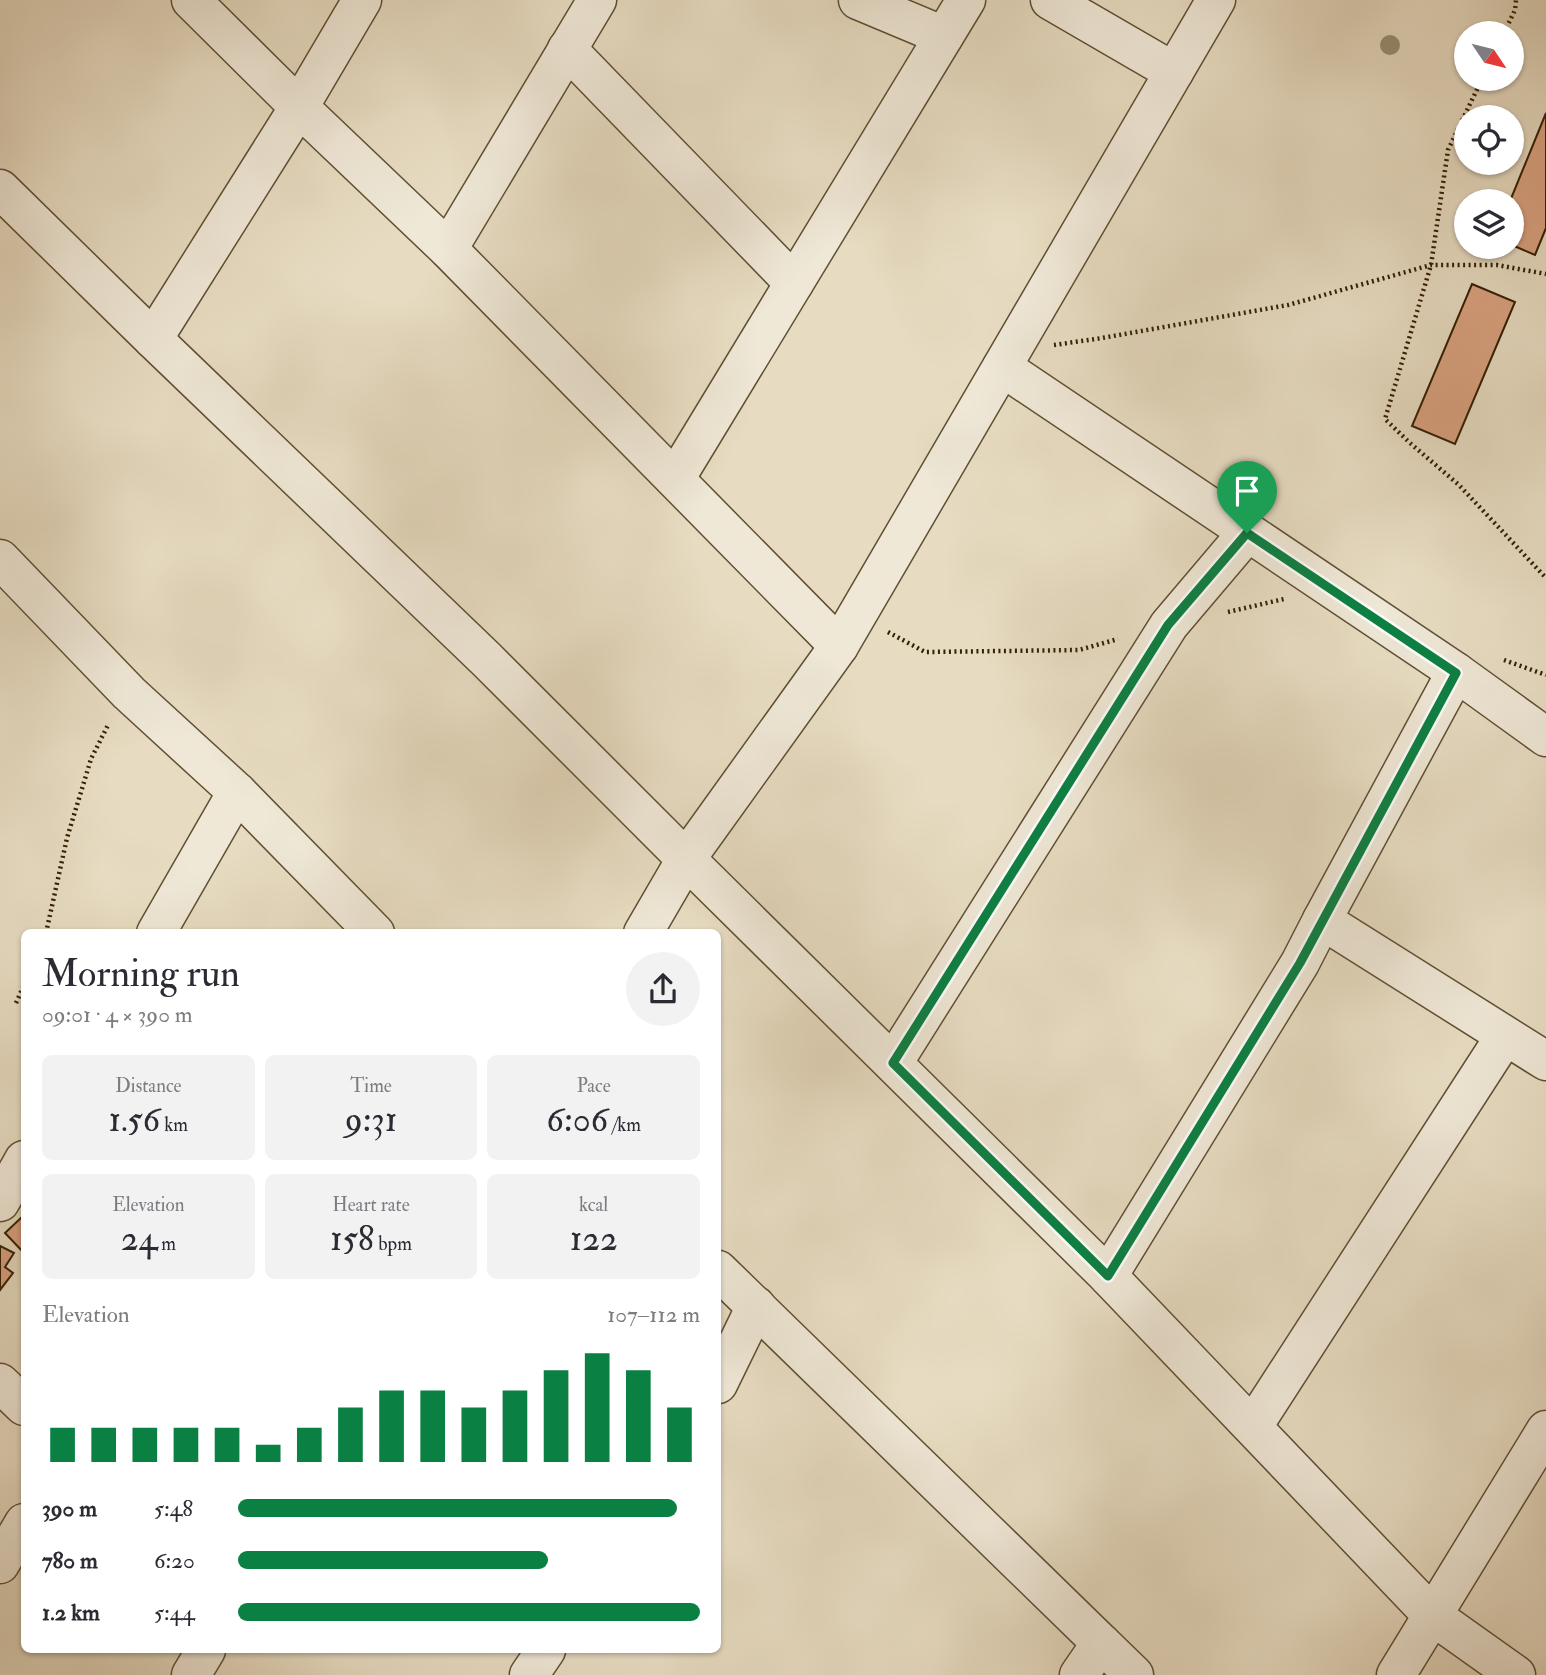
<!DOCTYPE html>
<meta charset="utf-8">
<style>
body{margin:0;font-family:"IM FELL Double Pica",serif;background:#f2f2f3;color:#2b2b33;height:100vh;display:flex;flex-direction:column;font-size:26px;white-space:nowrap}
*{box-sizing:border-box;margin:0}
p{font-size:23px;color:#7c7c81}
.icon{flex:none;width:38px;height:38px;fill:none;stroke:currentColor;stroke-width:2;stroke-linecap:round;stroke-linejoin:round}
.map{position:relative;flex:1;overflow:hidden}
.side{position:absolute;left:21px;top:929px;width:700px;height:724px;display:flex;flex-direction:column;background:#fff;border-radius:10px;box-shadow:0 2px 5px #0004}
.side>*{flex:none}
.needle{width:46px;rotate:125deg}
.buttons{position:absolute;left:1454px;top:21px;display:grid;gap:14px}
.buttons a{display:grid;place-items:center;width:70px;height:70px;border-radius:50%;background:#fff;box-shadow:0 2px 5px #0004;font-size:35px}
.pin{position:absolute;display:grid;place-items:center;width:60px;height:60px;color:#fff;margin:-72px -30px;border-radius:50% 50% 50% 0;rotate:-45deg;box-shadow:0 0 7px #0007}
.pin .icon{rotate:45deg}
.round{display:grid;place-items:center;flex:none;width:74px;height:74px;border-radius:37px;background:#f2f2f3}
.overview{display:flex;align-items:center;justify-content:space-between;height:119px;padding:0 21px}
h1{font-size:38px;font-weight:600;line-height:52px}
.figures{display:grid;grid-template-columns:repeat(3,1fr);gap:10px;height:119px;padding:7px 21px}
.figures div{display:grid;align-content:center;border-radius:10px;background:#f2f2f3;text-align:center}
.figures b{font-size:35px;font-weight:600}
.figures small{font-size:19px;font-weight:400}
.figures p{font-size:19px}
.chart{height:196px;padding:14px 21px}
.chart p{display:flex;justify-content:space-between}
.chart svg{width:100%;height:126px;margin-top:7px;stroke:#0b8043;stroke-width:6}
ul{padding:0 21px;list-style:none;font-size:23px}
li{display:grid;grid-template-columns:112px 84px 1fr;align-items:center;height:52px}
li i{height:18px;border-radius:9px;background:#0b8043}
.map>svg:first-child{display:block}
.building{fill:#d9a281;stroke:#332003;stroke-width:2}
.lines{fill:none;stroke-linecap:round;stroke-linejoin:round}
.minor-casing{stroke:#604f33;stroke-width:41}
.path{stroke:#332003;stroke-width:4.5;stroke-dasharray:2 3.5;stroke-linecap:butt}
.minor{stroke:#efe8d7;stroke-width:38}
.tree{fill:#999071}
.route-casing{stroke:#fff;stroke-width:14}
.route{stroke:#0b8043;stroke-width:9}
</style>
<div class="map">
<svg width="1546" height="1675" viewBox="0 0 1546 1675">
<rect width="100%" height="100%" fill="#e7dcc2"/>
<filter id="stains"><feTurbulence type="fractalNoise" baseFrequency=".00286" numOctaves="4"/><feColorMatrix values="0 0 0 0 .2 0 0 0 0 .09 0 0 0 0 .02 0 0 0 .5 -.17"/></filter>
<radialGradient id="worn" r=".72"><stop offset=".6" stop-color="#630" stop-opacity="0"/><stop offset="1" stop-color="#630" stop-opacity=".3"/></radialGradient>
<g class="building">
<polygon points="1546,113 1546,228 1535,255 1512,245 1512,201 1510,201"/>
<polygon points="1472,284 1515,302 1455,444 1412,426"/>
<polygon points="24,1215 24,1253 5,1233"/>
<polygon points="0,1246 14,1253 5,1267 13,1273 0,1290"/>
</g>
<g class="lines">
<g class="minor-casing">
<g id="minor">
<polyline points="362,0 299,107 448,249 839,646"/>
<polyline points="858,0 944,36"/>
<polyline points="1050,0 1174,72"/>
<polyline points="567,49 794,283"/>
<polyline points="0,189 153,339 486,659 686,859 1108,1276 1433,1616 1516,1675"/>
<polyline points="448,249 597,0"/>
<polyline points="153,339 299,107 191,0"/>
<polyline points="1002,367 1456,672 1322,920 1546,1061"/>
<polyline points="675,479 966,0"/>
<polyline points="0,559 129,693 237,792 375,933"/>
<polyline points="1456,672 1546,737"/>
<polyline points="156,933 237,792"/>
<polyline points="643,933 686,859 839,646 1216,0"/>
<polyline points="893,1063 1169,625 1247,533"/>
<polyline points="0,1202 24,1160"/>
<polyline points="718,1270 1101,1643 1079,1675"/>
<polyline points="1108,1276 1300,963 1322,920"/>
<polyline points="0,1383 24,1406"/>
<polyline points="718,1384 756,1306"/>
<polyline points="1253,1426 1505,1036"/>
<polyline points="0,1564 24,1523"/>
<polyline points="1101,1643 1134,1675"/>
<polyline points="191,1675 206,1650"/>
<polyline points="529,1675 546,1650"/>
<polyline points="1396,1675 1546,1430"/>
</g>
</g>
<g class="path">
<polyline points="1504,33 1515,10 1516,0"/>
<polyline points="1482,79 1448,150 1431,265 1385,419 1410,443 1459,485 1546,578"/>
<polyline points="1054,345 1102,338 1288,305 1431,265 1497,265 1546,274"/>
<polyline points="1228,612 1284,599"/>
<polyline points="888,632 925,652 1079,650 1118,639"/>
<polyline points="1504,660 1546,675"/>
<polyline points="46,933 67,838 91,759 109,723"/>
<polyline points="16,1003 24,985"/>
</g>
<use href="#minor" class="minor"/>
</g>
<circle class="tree" cx="1390" cy="45" r="10"/>
<g class="lines">
<g class="route-casing">
<polygon id="route" points="1247,533 1456,673 1300,963 1108,1276 893,1063 1168,625"/>
</g>
<use href="#route" class="route"/>
</g>
<rect width="100%" height="100%" filter="url(#stains)"/>
<rect width="100%" height="100%" fill="url(#worn)"/>
</svg>
<div class="buttons">
<a><svg class="needle" viewBox="-14 -14 28 28"><path d="M0-13l5 13h-10z" fill="#e53935"/><path d="M0 13l5-13h-10z" fill="#7c7c81"/></svg></a>
<a><svg class="icon" aria-label="locate" viewBox="0 0 24 24"><circle cx="12" cy="12" r="6"/><path d="M12 2v4M12 18v4M2 12h4M18 12h4"/></svg></a>
<a><svg class="icon" aria-label="layers" viewBox="0 0 24 24"><path d="M12 4l9 5-9 5-9-5zM3 14l9 5 9-5"/></svg></a>
</div>
<div class="pin" style="left:1247px;top:533px;background:#1e9e55"><svg class="icon" aria-label="arrive" viewBox="0 0 24 24"><path d="M6 21V4h12l-3 4 3 4H6"/></svg></div>
<section class="side">
<div class="overview"><div><h1>Morning run</h1><p>09:01 · 4 × 390 m</p></div><a class="round"><svg class="icon" aria-label="share" viewBox="0 0 24 24"><path d="M12 15V3M7 8l5-5 5 5M5 13v7h14v-7"/></svg></a></div>
<div class="figures">
<div><p>Distance</p><b>1.56<small> km</small></b></div>
<div><p>Time</p><b>9:31</b></div>
<div><p>Pace</p><b>6:06<small> /km</small></b></div>
</div>
<div class="figures">
<div><p>Elevation</p><b>24<small> m</small></b></div>
<div><p>Heart rate</p><b>158<small> bpm</small></b></div>
<div><p>kcal</p><b>122</b></div>
</div>
<div class="chart"><p><span>Elevation</span>107–112 m</p>
<svg viewBox="0 0 160 44" preserveAspectRatio="none"><path d="M5 44V32M15 44V32M25 44V32M35 44V32M45 44V32M55 44V38M65 44V32M75 44V25M85 44V19M95 44V19M105 44V25M115 44V19M125 44V12M135 44V6M145 44V12M155 44V25"/></svg>
</div>
<ul>
<li><b>390 m</b>5:48<i style="width:95%"></i></li>
<li><b>780 m</b>6:20<i style="width:67%"></i></li>
<li><b>1.2 km</b>5:44<i style="width:100%"></i></li>
</ul>
</section>
</div>
